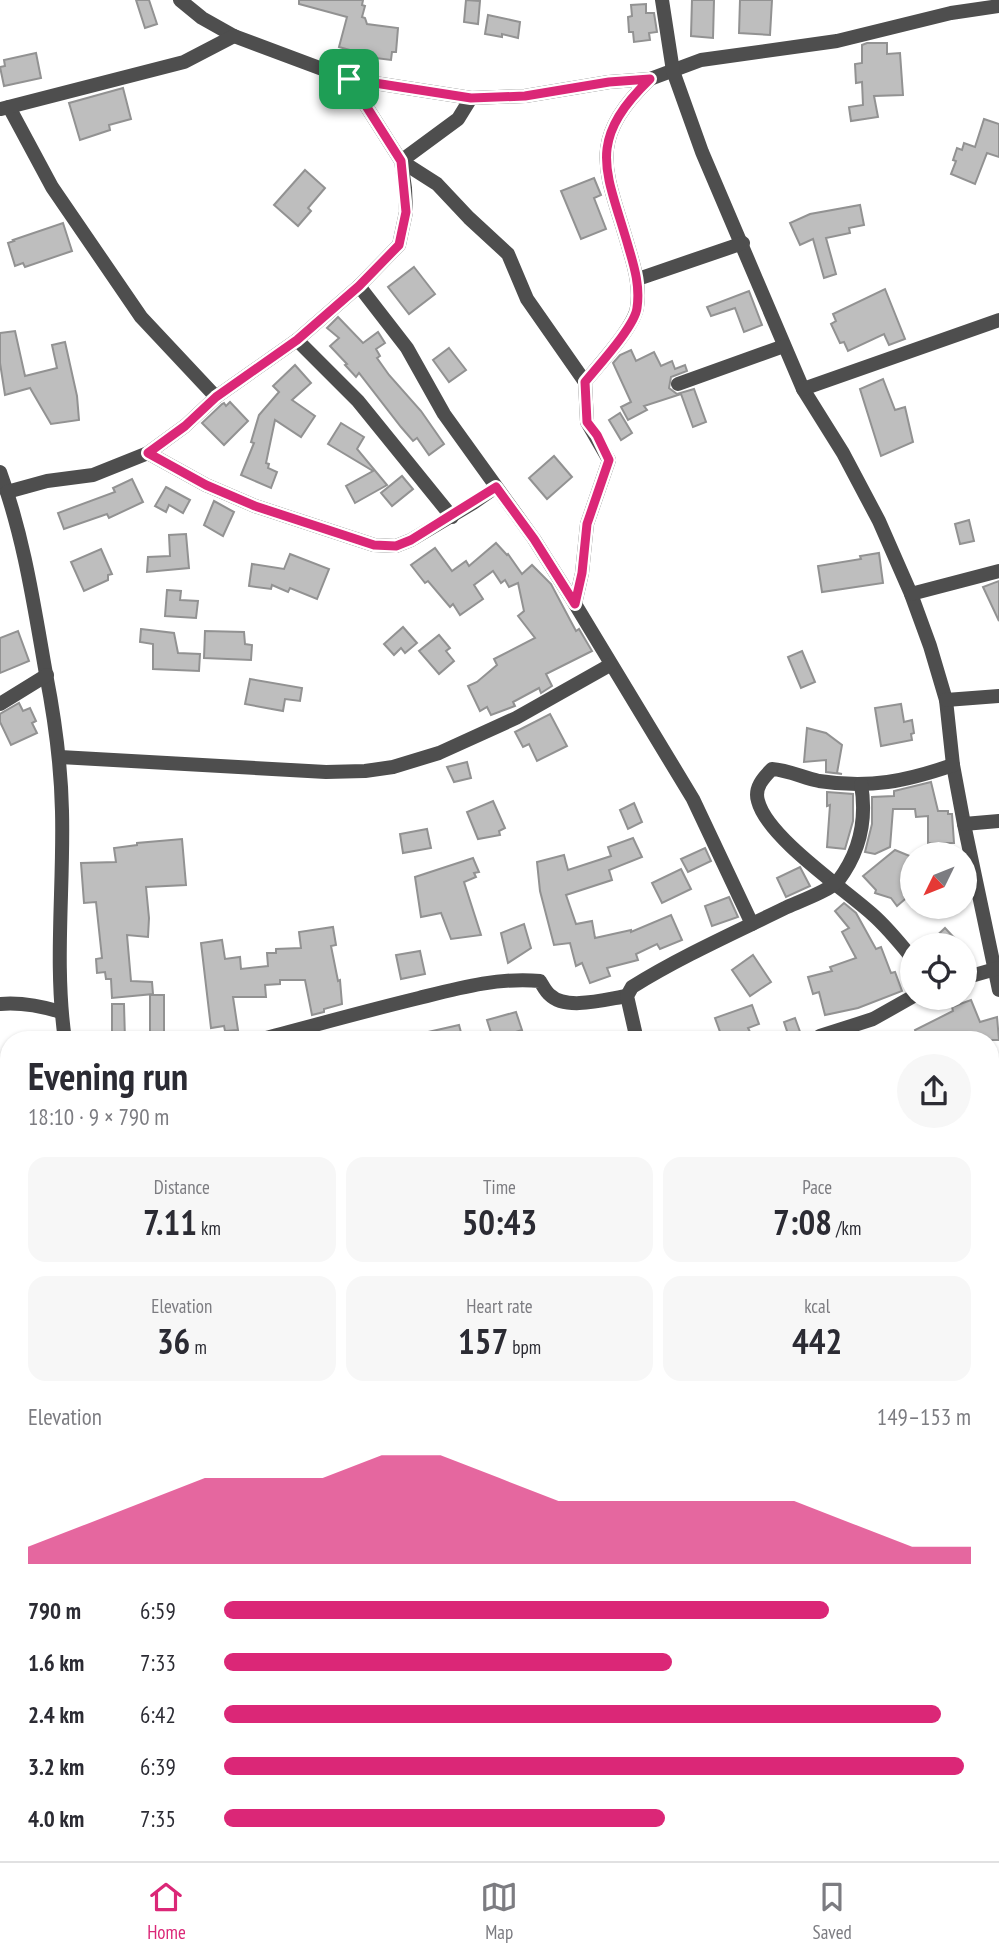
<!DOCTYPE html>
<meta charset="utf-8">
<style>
body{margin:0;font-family:"PT Sans Narrow",sans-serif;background:#f7f7f7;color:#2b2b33;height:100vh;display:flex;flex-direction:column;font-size:26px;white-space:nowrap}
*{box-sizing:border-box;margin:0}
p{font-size:23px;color:#7c7c81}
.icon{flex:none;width:38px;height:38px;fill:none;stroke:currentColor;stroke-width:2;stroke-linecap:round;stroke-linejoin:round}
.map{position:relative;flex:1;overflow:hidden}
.drawer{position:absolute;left:0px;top:1031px;width:999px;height:831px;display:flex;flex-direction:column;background:#fff;border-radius:28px 28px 0 0;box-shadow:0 2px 5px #0004}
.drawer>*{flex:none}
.needle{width:46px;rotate:227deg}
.tools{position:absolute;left:900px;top:842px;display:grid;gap:14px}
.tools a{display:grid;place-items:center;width:77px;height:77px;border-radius:50%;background:#fff;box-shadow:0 2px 5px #0004;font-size:35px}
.pin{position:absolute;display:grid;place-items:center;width:60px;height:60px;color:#fff;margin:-30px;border-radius:14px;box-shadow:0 4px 10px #0006}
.round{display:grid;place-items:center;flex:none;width:74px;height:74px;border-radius:37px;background:#f7f7f7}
.head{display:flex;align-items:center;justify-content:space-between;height:119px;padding:0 28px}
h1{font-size:38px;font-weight:600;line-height:52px}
.stats{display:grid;grid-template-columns:repeat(3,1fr);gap:10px;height:119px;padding:7px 28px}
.stats div{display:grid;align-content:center;border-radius:18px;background:#f7f7f7;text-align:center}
.stats b{font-size:35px;font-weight:600}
.stats small{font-size:19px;font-weight:400}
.stats p{font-size:19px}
.chart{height:196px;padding:14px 28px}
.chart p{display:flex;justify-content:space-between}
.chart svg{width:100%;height:126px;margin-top:7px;fill:#db2777;opacity:.7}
ul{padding:0 28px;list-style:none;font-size:23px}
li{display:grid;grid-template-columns:112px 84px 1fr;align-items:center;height:52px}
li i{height:18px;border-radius:9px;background:#db2777}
.tab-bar{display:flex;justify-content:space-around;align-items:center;height:98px;border-top:2px solid #e1e1e2;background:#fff;font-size:19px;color:#7c7c81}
.tab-bar a{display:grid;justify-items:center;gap:4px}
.tab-bar .active{color:#db2777}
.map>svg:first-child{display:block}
.building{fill:#bebebe;stroke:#929292;stroke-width:2}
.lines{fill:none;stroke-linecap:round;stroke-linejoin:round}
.lane{stroke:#4e4e4e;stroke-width:9}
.street{stroke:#4e4e4e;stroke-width:14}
.route-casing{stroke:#fff;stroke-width:14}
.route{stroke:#db2777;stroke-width:9}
</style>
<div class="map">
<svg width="999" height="1861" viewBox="0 0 999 1861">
<rect width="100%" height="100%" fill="#fff"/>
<g class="building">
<polygon points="136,0 149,0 157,24 145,28"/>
<polygon points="299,0 363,0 362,5 365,6 362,17 365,18 367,24 398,28 396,52 392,52 391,60 368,57 368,55 339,47 347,17 299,4"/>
<polygon points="466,0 480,1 478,24 464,22"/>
<polygon points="692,0 714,0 713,38 691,36"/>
<polygon points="740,0 772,0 770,35 739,33"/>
<polygon points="646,4 646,13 654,13 657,32 649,33 650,40 634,42 633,32 629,32 628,17 632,16 631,5"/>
<polygon points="488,15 520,22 518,38 502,34 502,37 485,34"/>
<polygon points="867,43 887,43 887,54 900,53 903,95 874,96 878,117 851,121 849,107 863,105 862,82 856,83 855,64 862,63 862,45"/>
<polygon points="36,53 41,78 4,86 0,67 5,66 4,60"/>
<polygon points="123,88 131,119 109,125 110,130 80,140 69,103"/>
<polygon points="984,119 999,124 999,157 987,153 975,184 951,174 956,161 953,160 957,148 962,150 964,143 975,147"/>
<polygon points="305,170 325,188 308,208 311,211 298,226 274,205"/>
<polygon points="594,178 601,195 594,198 606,229 581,239 561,191"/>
<polygon points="860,205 864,225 849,228 850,233 826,238 836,274 824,278 813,239 800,245 790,223 810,214"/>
<polygon points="63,223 72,251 25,267 23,263 15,266 8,243 14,241 13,240"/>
<polygon points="414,267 435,294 409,314 388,287"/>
<polygon points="885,289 905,339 889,345 884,334 848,351 844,342 840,343 831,324 836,321 833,314"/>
<polygon points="749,291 762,325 744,332 735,308 711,316 707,307"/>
<polygon points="338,317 363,343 378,332 385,343 376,349 380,356 377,358 389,375 421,411 444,444 429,455 417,438 413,441 401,427 359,373 356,377 345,365 347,364 330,346 339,338 327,328"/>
<polygon points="15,331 25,376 57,368 52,345 65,342 77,396 79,420 51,424 30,388 5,395 0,363 0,333"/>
<polygon points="449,348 466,370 449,382 433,360"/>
<polygon points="631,350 636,361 654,352 661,366 672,361 675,369 685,365 687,371 671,377 669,388 677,394 694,389 706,422 693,427 681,394 644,406 647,410 628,420 621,407 631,402 613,363 620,355"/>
<polygon points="295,365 311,383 292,400 315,416 301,437 275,420 266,463 269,464 268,468 277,472 271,488 241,475 254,443 251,442 259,415 279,392 273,386"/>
<polygon points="883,379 895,410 905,407 913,442 881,456 860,389"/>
<polygon points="230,402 248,421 224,445 202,423 222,404 224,403 226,406"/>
<polygon points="620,413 632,433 621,440 609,420"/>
<polygon points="341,423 364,437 357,449 387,485 355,503 346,486 373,471 328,444"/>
<polygon points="554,456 572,477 547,499 529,478"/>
<polygon points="402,476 413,489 392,506 381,493"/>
<polygon points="132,479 143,502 109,518 107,514 64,529 58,513 115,492 113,488"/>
<polygon points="166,487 190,500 183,513 169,505 166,512 155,506"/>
<polygon points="214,501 234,512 223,536 204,525"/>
<polygon points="969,520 974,541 960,544 955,524"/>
<polygon points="186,534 189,568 147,572 148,557 170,556 169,535"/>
<polygon points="496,543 507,555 508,554 522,574 532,565 551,584 576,631 579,629 592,651 546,674 552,686 541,693 539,688 513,702 515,706 491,715 487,707 480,711 468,686 477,682 497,665 494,659 535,638 518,616 524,611 518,583 509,587 505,580 501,583 493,571 474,585 483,599 460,615 453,604 450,607 428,581 425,583 411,565 435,548 452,571 466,561 469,566"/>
<polygon points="101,549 112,574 108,575 108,580 84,591 71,562"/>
<polygon points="879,553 883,583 822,592 818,566 861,559 860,556"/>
<polygon points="290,554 329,569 317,599 290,588 288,592 272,585 271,589 249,586 252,564 284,569"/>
<polygon points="999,581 999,621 983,587"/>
<polygon points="167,590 181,591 180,600 198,601 196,618 165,616"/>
<polygon points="403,627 417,643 405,653 401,648 394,655 384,644"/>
<polygon points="141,629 174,633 178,653 200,654 199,671 153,669 153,644 140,642"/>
<polygon points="18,631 29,661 0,673 0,638"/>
<polygon points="205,631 244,632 245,644 252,645 251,660 204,658"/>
<polygon points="439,635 450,648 446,651 454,661 439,674 419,651"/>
<polygon points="802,651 815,682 801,688 788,657"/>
<polygon points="250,679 302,688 300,701 285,699 283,711 245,704"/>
<polygon points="19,703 23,711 30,708 36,721 32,723 37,733 11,745 0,722 0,714"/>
<polygon points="901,704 904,722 912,720 914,733 911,734 912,740 881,746 875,708"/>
<polygon points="550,714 567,746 537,761 529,744 523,747 515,732"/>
<polygon points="807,728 826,733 842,745 837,773 842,774 826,772 826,760 804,762"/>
<polygon points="467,762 471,778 454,782 447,767"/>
<polygon points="931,782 938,811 948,811 948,814 952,814 954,843 928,843 928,816 916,817 915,809 893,809 890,847 875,854 865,852 872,824 872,797 894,796 894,791"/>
<polygon points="827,792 853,794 853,821 845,849 827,847 830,805 827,806"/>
<polygon points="493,801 505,828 499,831 500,835 478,839 467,812"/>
<polygon points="634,803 642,822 628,829 620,810"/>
<polygon points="427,829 431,848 403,853 400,834"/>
<polygon points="633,838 642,857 609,870 612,880 566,895 576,924 592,921 595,938 631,930 631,932 671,915 682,940 660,949 657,944 636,954 638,960 607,968 610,976 590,983 582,963 576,966 570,943 554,945 540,891 537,862 564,855 568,870 611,856 608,847"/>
<polygon points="182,839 186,885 146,887 149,918 148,937 127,935 131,981 152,982 153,994 112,998 111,979 106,979 105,972 97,973 96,959 102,958 96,902 84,903 81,863 116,862 114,848 137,845 137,843"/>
<polygon points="705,848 711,861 688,872 681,859"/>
<polygon points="895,850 912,857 912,866 904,886 911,894 897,906 891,898 875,893 876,890 863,876"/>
<polygon points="473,858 479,872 474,873 476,877 464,882 481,935 451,939 441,913 421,917 415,877"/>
<polygon points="800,867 810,886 786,897 777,878"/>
<polygon points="681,869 691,889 662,903 652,883"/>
<polygon points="729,897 738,917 712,926 705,906"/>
<polygon points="844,903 856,913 876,949 881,947 891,973 895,972 902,991 858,1008 825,1015 819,992 813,994 808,977 832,971 830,967 856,958 842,932 849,928 835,911"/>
<polygon points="524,924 531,948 508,963 501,933"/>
<polygon points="333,927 336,945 331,946 338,981 340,980 342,1004 324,1009 324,1012 312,1015 305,980 280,980 280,984 265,985 266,997 233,997 238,1030 225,1031 224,1026 211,1028 201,943 222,940 225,959 240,957 241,969 268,966 267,953 276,953 276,949 301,948 299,932"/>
<polygon points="945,928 961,945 927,945"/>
<polygon points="420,951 425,974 401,979 396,955"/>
<polygon points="753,955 771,982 750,996 732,970"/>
<rect x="150" y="995" width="14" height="45"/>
<polygon points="971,1000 980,1022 997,1017 999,1040 918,1040 915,1030 953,1011 952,1007"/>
<polygon points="112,1004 124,1004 125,1040 112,1040"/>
<polygon points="752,1005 759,1024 748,1028 750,1032 723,1040 715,1018"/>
<polygon points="516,1012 522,1030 493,1039 487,1020"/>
<polygon points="795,1018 803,1040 790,1040 784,1022"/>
<polygon points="459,1025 463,1040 419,1040 419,1034"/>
</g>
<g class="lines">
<g class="lane">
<polyline points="0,1174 9,1181"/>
<polyline points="0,1270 9,1255"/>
</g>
<g class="street">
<polyline points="180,0 202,18 234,36 349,79 471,98 525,96 609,82 650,79 701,60 837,41 951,13 999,6"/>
<polyline points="662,0 673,71 702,152 803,389 843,453 879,521 911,594 930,646 946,700 953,765 964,824 999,990"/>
<polyline points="349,79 401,161 437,184 469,218 508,254 527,299 585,382 587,422 609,460 587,524 582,573 575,604"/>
<polyline points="9,107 52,187 141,317 216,397"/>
<polyline points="1,109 184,62 234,36"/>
<polyline points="638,279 743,243"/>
<polyline points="359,286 407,348 444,414 534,539 575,604 693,799 752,924"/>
<polyline points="297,340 358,401 452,517"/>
<path d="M585,382C598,366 635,326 637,307C640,287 635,269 629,249C607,171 584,143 650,79"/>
<polyline points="678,384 784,346"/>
<polyline points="803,389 999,320"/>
<polyline points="148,453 206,485 255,506 374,545 396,546 411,540 473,503 496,487"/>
<path d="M0,472C24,537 34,606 46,674C55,720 61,764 62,811C64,887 54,965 65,1040"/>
<polyline points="7,492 47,481 93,475 148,453 185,426 216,397 297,340 359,286 399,245 406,212 405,188 401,161 458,119 471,98"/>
<polyline points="911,594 999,571"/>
<polyline points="946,700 999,696"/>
<polyline points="0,704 47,675"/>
<polyline points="60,757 326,772 365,771 393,767 439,753 516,718 610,665"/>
<polyline points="964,824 999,821"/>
<path d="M912,958C899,942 887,927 872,914C843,888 767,837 758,801C754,788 763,778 772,769C788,770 804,778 819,781C870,789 906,781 953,765"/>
<polyline points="964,978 999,968"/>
<path d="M0,1004C21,1002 41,1006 61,1012"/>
<polyline points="820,1036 873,1019 912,997"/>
<path d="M258,1040C312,1026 365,1011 419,998C459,988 499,977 540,981C543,986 546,992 550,995C566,1011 607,999 627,996"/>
<path d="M637,1040L627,996L632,987C680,957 734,933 785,908C798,902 829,891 838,881C860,852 867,819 861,784"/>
<polyline points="990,1108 999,1104"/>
<polyline points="990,1304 999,1301"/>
<polyline points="990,1557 999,1554"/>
<polyline points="990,1812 999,1809"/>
<polyline points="503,1853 511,1861"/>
<polyline points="866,1861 880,1853"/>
</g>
</g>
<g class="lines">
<g class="route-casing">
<path id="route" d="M349,79L471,98L525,96L609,82L650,79C584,143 607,171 629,249C635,269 640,287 637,308C635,326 598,366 585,382L587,422L597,435L609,460L587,524L582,573L575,604L534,539L496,487L411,540L396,546L374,545L255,506L206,485L148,453L185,426L216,397L297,340L359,286L399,245L406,212L401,161Z"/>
</g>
<use href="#route" class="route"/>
</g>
</svg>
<div class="tools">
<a><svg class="needle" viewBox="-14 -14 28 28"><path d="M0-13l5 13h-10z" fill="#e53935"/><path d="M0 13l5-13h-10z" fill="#7c7c81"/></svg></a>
<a><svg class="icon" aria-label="locate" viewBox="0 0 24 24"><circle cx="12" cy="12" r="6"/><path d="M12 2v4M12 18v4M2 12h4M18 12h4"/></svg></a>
</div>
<div class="pin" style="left:349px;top:79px;background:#1e9e55"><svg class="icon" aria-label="arrive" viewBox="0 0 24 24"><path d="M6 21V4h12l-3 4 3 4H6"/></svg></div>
<section class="drawer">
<div class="head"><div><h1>Evening run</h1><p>18:10 · 9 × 790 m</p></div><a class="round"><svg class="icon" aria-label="share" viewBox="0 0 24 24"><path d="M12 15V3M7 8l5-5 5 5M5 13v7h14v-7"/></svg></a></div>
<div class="stats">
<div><p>Distance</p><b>7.11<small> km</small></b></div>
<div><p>Time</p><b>50:43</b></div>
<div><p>Pace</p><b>7:08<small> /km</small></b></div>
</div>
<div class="stats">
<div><p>Elevation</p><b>36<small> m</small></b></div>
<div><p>Heart rate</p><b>157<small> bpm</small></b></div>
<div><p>kcal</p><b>442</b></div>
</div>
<div class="chart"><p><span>Elevation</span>149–153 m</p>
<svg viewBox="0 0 160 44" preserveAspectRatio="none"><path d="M0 44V38L10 30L20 22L30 14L40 14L50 14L60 6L70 6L80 14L90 22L100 22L110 22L120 22L130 22L140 30L150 38L160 38V44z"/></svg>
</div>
<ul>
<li><b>790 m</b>6:59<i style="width:81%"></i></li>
<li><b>1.6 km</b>7:33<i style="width:60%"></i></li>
<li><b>2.4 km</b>6:42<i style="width:96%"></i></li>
<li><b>3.2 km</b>6:39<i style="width:99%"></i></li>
<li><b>4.0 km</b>7:35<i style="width:59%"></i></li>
</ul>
</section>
</div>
<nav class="tab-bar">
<a class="active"><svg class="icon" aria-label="home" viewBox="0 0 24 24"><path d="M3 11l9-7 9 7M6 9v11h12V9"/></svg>Home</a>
<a><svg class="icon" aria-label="map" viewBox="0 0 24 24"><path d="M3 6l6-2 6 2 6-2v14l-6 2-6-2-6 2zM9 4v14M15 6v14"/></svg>Map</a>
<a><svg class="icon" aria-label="saved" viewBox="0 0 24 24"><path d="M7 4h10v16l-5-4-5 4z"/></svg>Saved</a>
</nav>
